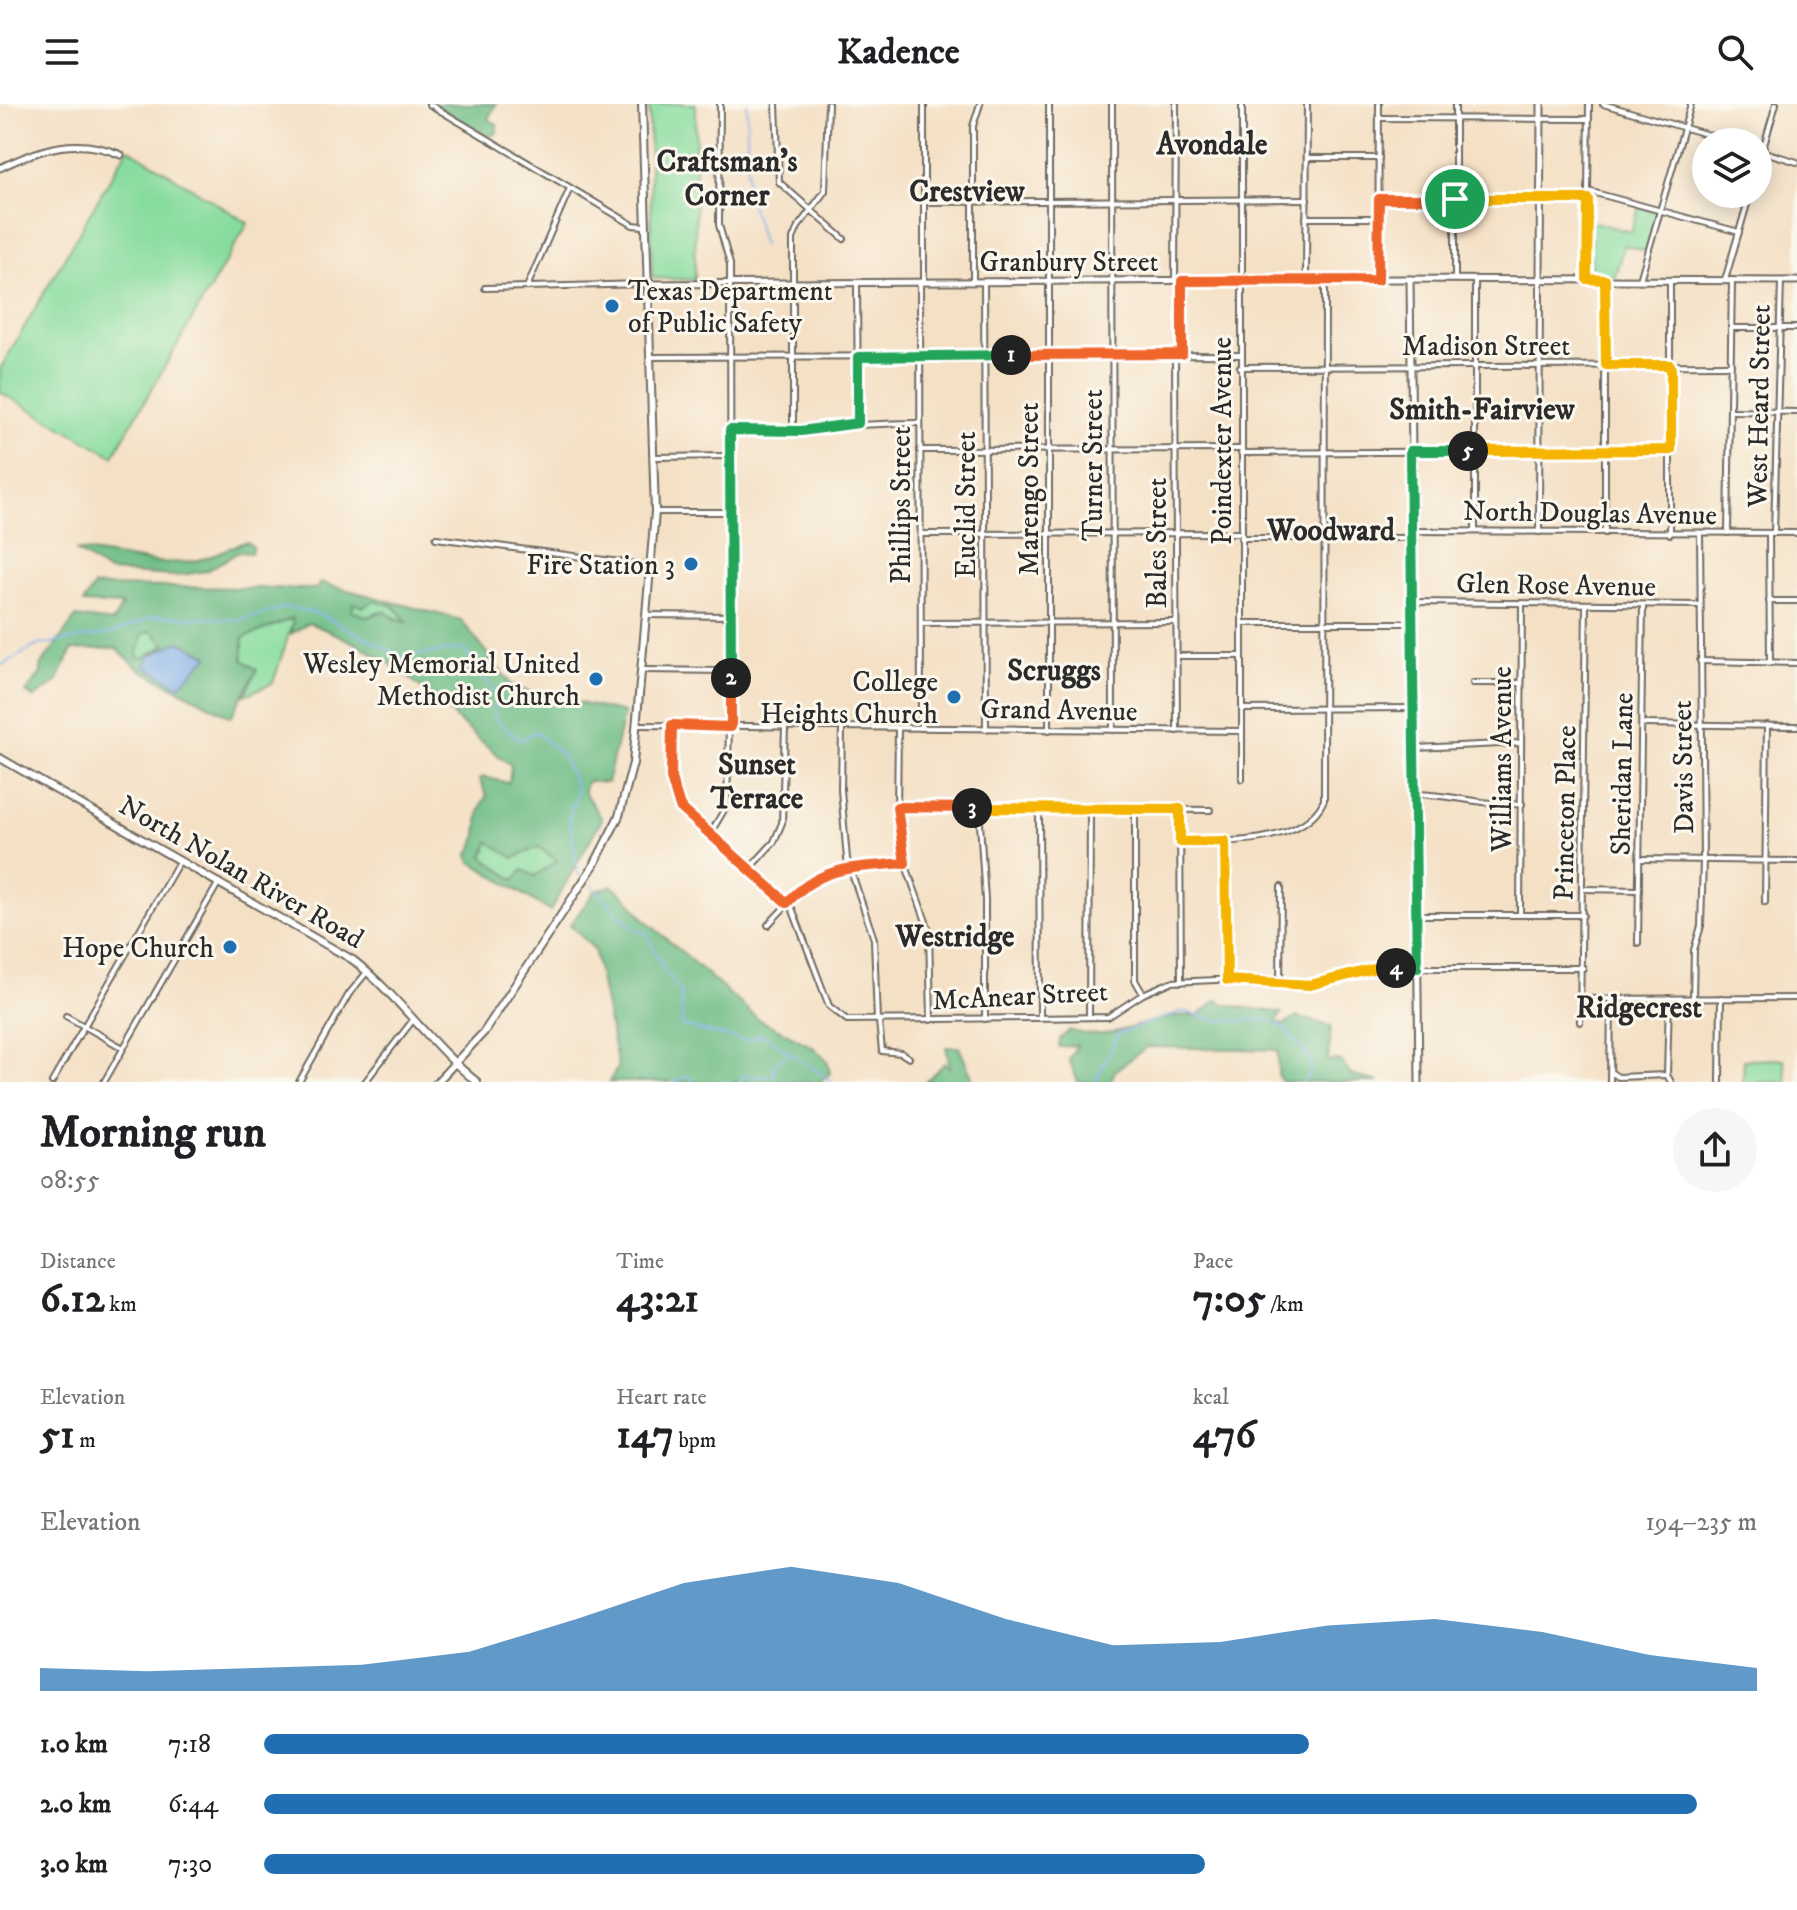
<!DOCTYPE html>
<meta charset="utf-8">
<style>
body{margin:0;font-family:"IM FELL DW Pica",serif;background:#f6f6f6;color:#202124;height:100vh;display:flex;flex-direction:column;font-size:30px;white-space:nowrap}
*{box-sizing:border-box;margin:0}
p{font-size:26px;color:#757577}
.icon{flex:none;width:44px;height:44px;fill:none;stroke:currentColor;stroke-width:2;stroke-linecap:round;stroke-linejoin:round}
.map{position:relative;height:978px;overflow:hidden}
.sheet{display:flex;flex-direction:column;background:#fff;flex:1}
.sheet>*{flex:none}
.tools{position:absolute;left:1692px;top:24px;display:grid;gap:16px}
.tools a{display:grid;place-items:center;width:80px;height:80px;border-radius:50%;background:#fff;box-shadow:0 4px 20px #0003;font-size:40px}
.pin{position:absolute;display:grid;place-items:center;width:68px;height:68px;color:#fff;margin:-34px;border:4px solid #fff;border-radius:50%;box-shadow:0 2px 8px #0007}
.km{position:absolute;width:40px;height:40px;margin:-20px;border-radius:50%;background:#222;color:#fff;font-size:22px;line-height:40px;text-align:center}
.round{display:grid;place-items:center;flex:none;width:84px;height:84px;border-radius:42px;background:#f6f6f6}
.headline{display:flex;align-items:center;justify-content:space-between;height:136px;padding:0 40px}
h1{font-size:44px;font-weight:800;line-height:60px}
.metrics{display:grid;grid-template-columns:repeat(3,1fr);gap:12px;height:136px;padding:8px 40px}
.metrics div{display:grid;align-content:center}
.metrics b{font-size:40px;font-weight:800}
.metrics small{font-size:22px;font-weight:400}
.metrics p{font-size:22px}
.chart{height:224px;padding:16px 40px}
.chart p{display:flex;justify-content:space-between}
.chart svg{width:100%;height:144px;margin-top:8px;fill:#1f6fb2;opacity:.7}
ul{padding:0 40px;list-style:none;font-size:26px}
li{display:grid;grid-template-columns:128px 96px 1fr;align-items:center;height:60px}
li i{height:20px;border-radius:10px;background:#1f6fb2}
header{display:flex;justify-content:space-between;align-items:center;height:104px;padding:0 40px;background:#fff;font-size:36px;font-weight:800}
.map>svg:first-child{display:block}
.green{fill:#86dc9e;stroke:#588464;stroke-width:2}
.forest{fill:#6cbc85;stroke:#4c7458;stroke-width:2;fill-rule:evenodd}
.water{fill:#7eaee9;stroke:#546c8a;stroke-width:2}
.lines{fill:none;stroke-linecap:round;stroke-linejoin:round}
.stream{stroke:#7eaee9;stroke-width:2}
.minor-casing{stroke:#716a61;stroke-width:8}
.tertiary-casing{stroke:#716a61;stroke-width:9}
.secondary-casing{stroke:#716a61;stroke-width:10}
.minor{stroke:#fff;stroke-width:4}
.tertiary{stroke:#fff;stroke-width:5}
.secondary{stroke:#fff;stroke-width:6}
.split-1-casing{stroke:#fff;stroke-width:16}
.split-2-casing{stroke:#fff;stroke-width:16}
.split-3-casing{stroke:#fff;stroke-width:16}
.split-4-casing{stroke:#fff;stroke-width:16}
.split-5-casing{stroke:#fff;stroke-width:16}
.split-6-casing{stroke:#fff;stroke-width:16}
.split-1{stroke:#f0652b;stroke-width:10}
.split-2{stroke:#22a559;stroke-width:10}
.split-3{stroke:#f0652b;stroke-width:10}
.split-4{stroke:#f5b400;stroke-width:10}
.split-5{stroke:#22a559;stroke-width:10}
.split-6{stroke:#f5b400;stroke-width:10}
.poi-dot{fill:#1f6fb2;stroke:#fbf7ec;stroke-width:3}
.labels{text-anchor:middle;stroke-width:6;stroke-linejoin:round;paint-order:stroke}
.street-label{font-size:28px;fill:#2b2b2b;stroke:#fbf7ec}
.poi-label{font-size:28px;fill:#2b2b2b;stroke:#fbf7ec;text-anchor:end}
.neighbourhood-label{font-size:30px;font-weight:bold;fill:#2b2b2b;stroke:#fbf7ec}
</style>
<header><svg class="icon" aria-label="menu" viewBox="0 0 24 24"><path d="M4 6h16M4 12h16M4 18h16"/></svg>Kadence<svg class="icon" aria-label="search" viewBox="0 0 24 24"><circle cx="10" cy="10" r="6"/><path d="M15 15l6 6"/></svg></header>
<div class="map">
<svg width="1797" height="978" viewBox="0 0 1797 978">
<rect width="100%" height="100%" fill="#fbf7ec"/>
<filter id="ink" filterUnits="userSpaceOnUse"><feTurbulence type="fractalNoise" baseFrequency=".0125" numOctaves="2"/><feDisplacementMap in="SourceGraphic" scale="16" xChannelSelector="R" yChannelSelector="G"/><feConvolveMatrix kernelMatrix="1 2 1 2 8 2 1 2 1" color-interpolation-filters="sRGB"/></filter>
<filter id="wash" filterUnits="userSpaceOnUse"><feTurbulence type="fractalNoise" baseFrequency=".006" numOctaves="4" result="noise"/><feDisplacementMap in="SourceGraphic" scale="32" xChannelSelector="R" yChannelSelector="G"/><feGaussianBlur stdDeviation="1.8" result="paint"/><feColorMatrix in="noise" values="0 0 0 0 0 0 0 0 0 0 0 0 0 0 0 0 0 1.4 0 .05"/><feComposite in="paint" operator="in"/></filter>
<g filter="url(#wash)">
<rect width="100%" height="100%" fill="#f4e0c5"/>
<g class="green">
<polygon points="649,0 696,0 695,176 652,174"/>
<polygon points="128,44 248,119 113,352 0,288 0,265"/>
<polygon points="1639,103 1657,108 1646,147 1624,141 1615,172 1591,172 1590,117 1631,128"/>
<polygon points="373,497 394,502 408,518 379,507 367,513 352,507 353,499"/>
<polygon points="294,514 273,579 245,591 257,566 243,556 243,534"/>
<polygon points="151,527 166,540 143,554 137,552 143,530"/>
<polygon points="489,738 539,743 557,757 535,772 514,776 483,754"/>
<polygon points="1784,955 1787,978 1743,978 1744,956"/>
</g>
<g class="forest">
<polygon points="432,0 496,0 488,15 497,20 497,29 489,33"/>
<path d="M247,438L253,443L251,449L239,448L206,467L175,472L109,468L75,446C115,450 154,463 194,457C214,454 227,442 247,438Z"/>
<path d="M321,479L461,516L514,584L624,609L607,679L586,677L584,688L602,715L550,807L470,757L469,749C484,733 472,708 487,692L479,675L484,673L509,679L511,661C469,631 435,591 392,561C368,544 337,530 309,519L291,530L293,514L243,534V556L257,566L231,613L139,565L116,544L72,546L57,578L34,594L26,588L41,569V561L76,513L113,518L122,501L83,499L94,482L315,485ZM373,497L394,502L407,518L398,517L385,507L367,513L352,507L354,499L363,503ZM151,527L166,541L143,554L137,552L143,530ZM489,738L514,754L539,743L557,757L535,772L523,766L514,776L483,753Z"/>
<polygon points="612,782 626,793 645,816 758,915 813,943 827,956 830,969 820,978 609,978 618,963 594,845 570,821 595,787"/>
<path d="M1218,896C1226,904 1266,905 1282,909L1276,918L1283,921L1297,913L1331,922L1328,957L1340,956L1351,971L1380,978H1282L1278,972V946L1147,943L1115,967L1110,978H1078L1069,955L1077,941L1059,943L1060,935L1070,926C1111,943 1155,906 1197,912Z"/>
<polygon points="946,943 959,943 974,978 925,978 945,959 950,964"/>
</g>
<polygon class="water" points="179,537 209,552 179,582 145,562 150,552"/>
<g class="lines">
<g class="stream">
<polyline points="747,0 747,85 763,142"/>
<polyline points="0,562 38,541 114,529 155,512 240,516 287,503 319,510 402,552 463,545 497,591 493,609 497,616 520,636 536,628 562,651 571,670 577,688 569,714 579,772"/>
<polyline points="592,781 630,822 636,827 646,828 662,862 681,889 682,922 746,937 762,930 833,978"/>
<polyline points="674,978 688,972 692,978"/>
<polyline points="723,978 730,978"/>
<polyline points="740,978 744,971 770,973 774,970 774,960 789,949"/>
<polyline points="1095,978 1118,930 1183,907 1218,917 1270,916 1284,924 1311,955 1311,967 1303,978"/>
</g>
</g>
</g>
<g filter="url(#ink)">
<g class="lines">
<g class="minor-casing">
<g id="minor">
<polyline points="429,0 633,121 643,122"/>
<polyline points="720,0 719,121 730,160 731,623"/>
<polyline points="776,0 779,78 844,135"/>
<polyline points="924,0 924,178"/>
<polyline points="1049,0 1049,626"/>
<polyline points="1112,0 1113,626"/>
<polyline points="1242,0 1242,675"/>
<polyline points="1603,0 1733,38"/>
<polyline points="1379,14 1589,15"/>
<polyline points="1758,46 1797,58"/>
<polyline points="1307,54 1379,54"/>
<polyline points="1758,62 1776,0"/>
<polyline points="1588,87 1739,128"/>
<polyline points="1379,95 1588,95"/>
<polyline points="924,98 1307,95"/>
<polyline points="1306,114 1379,114"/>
<polyline points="1455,175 1455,0"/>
<polyline points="1587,175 1589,0"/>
<polyline points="1306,176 1307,0"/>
<polyline points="1378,176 1379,0"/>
<polyline points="1640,176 1691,0"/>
<polyline points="1670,176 1670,430"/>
<polyline points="1725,176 1750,90"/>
<polyline points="1175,177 1176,0"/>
<polyline points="973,178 973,22 980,0"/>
<polyline points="984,178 986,625"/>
<polyline points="857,179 858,319"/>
<polyline points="920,179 921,624"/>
<polyline points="527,183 570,84"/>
<polyline points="485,184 645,180"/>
<polyline points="1731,224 1797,224"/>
<polyline points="1175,250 1177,627"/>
<polyline points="1182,250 1182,177"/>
<polyline points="650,253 1240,251"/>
<polyline points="1240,263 1731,261"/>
<polyline points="1731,307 1797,308"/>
<path d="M730,326C794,327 855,319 919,319"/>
<polyline points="793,327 793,135 798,123 825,87 828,0"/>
<polyline points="920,346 1241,345"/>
<polyline points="1241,349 1671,346"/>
<polyline points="654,353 730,352"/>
<polyline points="655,408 731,408"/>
<polyline points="1475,426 1475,175"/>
<polyline points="1413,427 1797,429"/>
<polyline points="1539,428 1540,176"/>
<polyline points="1605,429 1605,176"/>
<polyline points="1728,429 1732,176"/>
<polyline points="1769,429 1770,559"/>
<polyline points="1774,429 1781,177"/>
<polyline points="921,430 1241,429"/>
<polyline points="436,434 651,462"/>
<polyline points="1241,434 1411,434"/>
<polyline points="1769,497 1797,497"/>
<polyline points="1414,498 1700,501"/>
<polyline points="646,511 731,512"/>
<polyline points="921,519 1176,518"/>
<polyline points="1242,519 1412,519"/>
<polyline points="1177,552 1242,552"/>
<polyline points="1700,557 1797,559"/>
<polyline points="641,566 731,567"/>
<polyline points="1473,579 1521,579"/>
<polyline points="1242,605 1415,604"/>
<polyline points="1642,620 1797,622"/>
<polyline points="637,621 1242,627"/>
<polyline points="672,621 671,674 680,703 792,804 829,902 847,916 1108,913 1143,890 1171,878 1238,875 1310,881 1382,864 1583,864"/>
<polyline points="842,624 841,686 847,755 874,835 877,916"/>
<polyline points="898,624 897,710 905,759 929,826 931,916"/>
<polyline points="1416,644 1521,639"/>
<path d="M1417,690C1453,691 1486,702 1522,700"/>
<polyline points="897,703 1210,706"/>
<polyline points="979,704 985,796 985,915"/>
<polyline points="1039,704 1040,914"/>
<polyline points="1180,705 1181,878"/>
<polyline points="1135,706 1135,876 1143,890"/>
<polyline points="710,730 727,701 729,623"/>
<path d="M1180,738C1221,738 1304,742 1324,696L1325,176"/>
<polyline points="1225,739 1227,876"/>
<polyline points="1640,755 1797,757"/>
<polyline points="749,765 774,738 782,719 785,623"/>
<polyline points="1583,785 1639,786"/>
<polyline points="1765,798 1767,621"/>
<polyline points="1417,811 1583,811"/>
<polyline points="1520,811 1522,499"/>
<path d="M768,821C821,762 828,767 905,759"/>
<polyline points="1638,839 1643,501"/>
<polyline points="1280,879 1281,783"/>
<polyline points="1669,894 1667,971 1671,978"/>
<polyline points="1693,894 1694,846 1701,822 1703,756 1700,430"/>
<polyline points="1583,895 1797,894"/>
<polyline points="66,912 123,944"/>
<polyline points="1089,913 1090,705"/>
<polyline points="879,917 882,947 901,949 909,954"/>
<polyline points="1580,918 1586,501"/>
<polyline points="1612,969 1618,973 1667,971"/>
<polyline points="52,978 180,756"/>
<polyline points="104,978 219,778"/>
<polyline points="299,978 349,890 367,868"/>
<polyline points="365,978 413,916"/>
<polyline points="1610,978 1611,894"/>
<polyline points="1720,978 1721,894"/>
</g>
</g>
<g class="tertiary-casing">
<g id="tertiary">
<path d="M0,64C41,44 77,32 121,51"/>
<polyline points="1410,175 1419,978"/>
<polyline points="1540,176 1541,0"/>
<polyline points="646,180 1401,175 1797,177"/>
</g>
</g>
<g class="secondary-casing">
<g id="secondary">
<path d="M0,654L353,856C399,892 431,942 477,978"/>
<polyline points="437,978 484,928 594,761 619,712 633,659 655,408 642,0"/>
</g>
</g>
<use href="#minor" class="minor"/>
<use href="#tertiary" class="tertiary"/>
<use href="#secondary" class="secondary"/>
</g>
</g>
<g class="lines" filter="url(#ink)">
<g class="split-1-casing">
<polyline id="split-1" points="1011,251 1182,250 1182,177 1378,176 1379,95 1455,95"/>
</g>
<g class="split-2-casing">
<polyline id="split-2" points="731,574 730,326 801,327 858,319 858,253 1011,251"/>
</g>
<g class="split-3-casing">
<path id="split-3" d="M731,574V623L672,621L671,674L680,703L787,799C822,760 857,764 905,759L897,703L972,704"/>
</g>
<g class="split-4-casing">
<polyline id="split-4" points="972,704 1180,705 1180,738 1225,737 1227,876 1310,881 1373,865 1396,864"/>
</g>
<g class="split-5-casing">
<polyline id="split-5" points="1396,864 1417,864 1410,347 1468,347"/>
</g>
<g class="split-6-casing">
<polyline id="split-6" points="1455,95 1588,95 1587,175 1605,176 1606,261 1670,261 1671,265 1671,346 1468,347"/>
</g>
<use href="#split-1" class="split-1"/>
<use href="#split-2" class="split-2"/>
<use href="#split-3" class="split-3"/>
<use href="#split-4" class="split-4"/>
<use href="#split-5" class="split-5"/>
<use href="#split-6" class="split-6"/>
</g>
<g class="poi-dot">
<circle cx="612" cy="202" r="8"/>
<circle cx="691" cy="460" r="8"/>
<circle cx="596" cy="575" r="8"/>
<circle cx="954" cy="593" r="8"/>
<circle cx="230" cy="843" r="8"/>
</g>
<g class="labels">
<g class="street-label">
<text x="1069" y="167">Granbury Street</text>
<text x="1486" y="251">Madison Street</text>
<text transform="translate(1758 302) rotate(-89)" y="10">West Heard Street</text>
<text transform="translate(1221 337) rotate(-90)" y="10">Poindexter Avenue</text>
<text transform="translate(1092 361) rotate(-90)" y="10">Turner Street</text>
<text transform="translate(1028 385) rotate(-90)" y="10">Marengo Street</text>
<text transform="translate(900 401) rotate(-90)" y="10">Phillips Street</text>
<text transform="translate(965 401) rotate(-90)" y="10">Euclid Street</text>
<text transform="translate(1590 408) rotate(1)" y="10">North Douglas Avenue</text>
<text transform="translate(1156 439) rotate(-90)" y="10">Bales Street</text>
<text transform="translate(1556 480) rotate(1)" y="10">Glen Rose Avenue</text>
<text transform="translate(1059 605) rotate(1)" y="10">Grand Avenue</text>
<text transform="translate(1501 655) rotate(-90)" y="10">Williams Avenue</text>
<text transform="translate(1682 663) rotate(-91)" y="10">Davis Street</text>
<text transform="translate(1621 670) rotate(-89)" y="10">Sheridan Lane</text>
<text transform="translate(1564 709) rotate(-89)" y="10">Princeton Place</text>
<text transform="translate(242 767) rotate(30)" y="10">North Nolan River Road</text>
<text transform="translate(1020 891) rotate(-3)" y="10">McAnear Street</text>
</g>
<g class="poi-label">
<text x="628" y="196" text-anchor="start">Texas Department<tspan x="628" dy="32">of Public Safety</tspan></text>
<text x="675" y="470">Fire Station 3</text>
<text x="580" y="569">Wesley Memorial United<tspan x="580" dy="32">Methodist Church</tspan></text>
<text x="938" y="587">College<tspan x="938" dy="32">Heights Church</tspan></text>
<text x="214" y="853">Hope Church</text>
</g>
<g class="neighbourhood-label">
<text x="1212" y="50">Avondale</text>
<text x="727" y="67">Craftsman's<tspan x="727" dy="34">Corner</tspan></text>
<text x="967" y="97">Crestview</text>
<text x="1482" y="315">Smith-Fairview</text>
<text x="1331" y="436">Woodward</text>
<text x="1054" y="576">Scruggs</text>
<text x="757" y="670">Sunset<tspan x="757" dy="34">Terrace</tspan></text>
<text x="955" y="842">Westridge</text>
<text x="1639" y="913">Ridgecrest</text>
</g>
</g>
</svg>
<div class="tools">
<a><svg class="icon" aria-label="layers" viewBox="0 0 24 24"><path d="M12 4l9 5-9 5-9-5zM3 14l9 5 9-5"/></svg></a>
</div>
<div class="pin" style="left:1455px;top:95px;background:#1e9e55"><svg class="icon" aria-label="arrive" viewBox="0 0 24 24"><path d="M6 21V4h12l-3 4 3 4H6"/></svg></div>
<b class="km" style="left:1011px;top:251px">1</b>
<b class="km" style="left:731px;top:574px">2</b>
<b class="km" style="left:972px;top:704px">3</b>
<b class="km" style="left:1396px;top:864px">4</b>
<b class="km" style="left:1468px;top:347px">5</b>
</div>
<section class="sheet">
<div class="headline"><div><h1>Morning run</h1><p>08:55</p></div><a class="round"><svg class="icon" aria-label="share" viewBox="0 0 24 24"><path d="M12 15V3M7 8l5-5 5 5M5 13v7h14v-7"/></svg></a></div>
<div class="metrics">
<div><p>Distance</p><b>6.12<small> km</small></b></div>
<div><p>Time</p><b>43:21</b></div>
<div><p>Pace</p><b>7:05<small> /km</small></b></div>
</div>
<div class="metrics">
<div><p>Elevation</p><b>51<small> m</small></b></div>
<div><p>Heart rate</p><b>147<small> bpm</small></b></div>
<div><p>kcal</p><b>476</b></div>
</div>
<div class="chart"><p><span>Elevation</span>194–235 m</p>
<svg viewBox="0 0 160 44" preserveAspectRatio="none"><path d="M0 44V37L10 38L20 37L30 36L40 32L50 22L60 11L70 6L80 11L90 22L100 30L110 29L120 24L130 22L140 26L150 33L160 37V44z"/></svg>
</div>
<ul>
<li><b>1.0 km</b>7:18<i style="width:70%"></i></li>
<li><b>2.0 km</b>6:44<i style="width:96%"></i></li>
<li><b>3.0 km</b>7:30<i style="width:63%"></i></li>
</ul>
</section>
